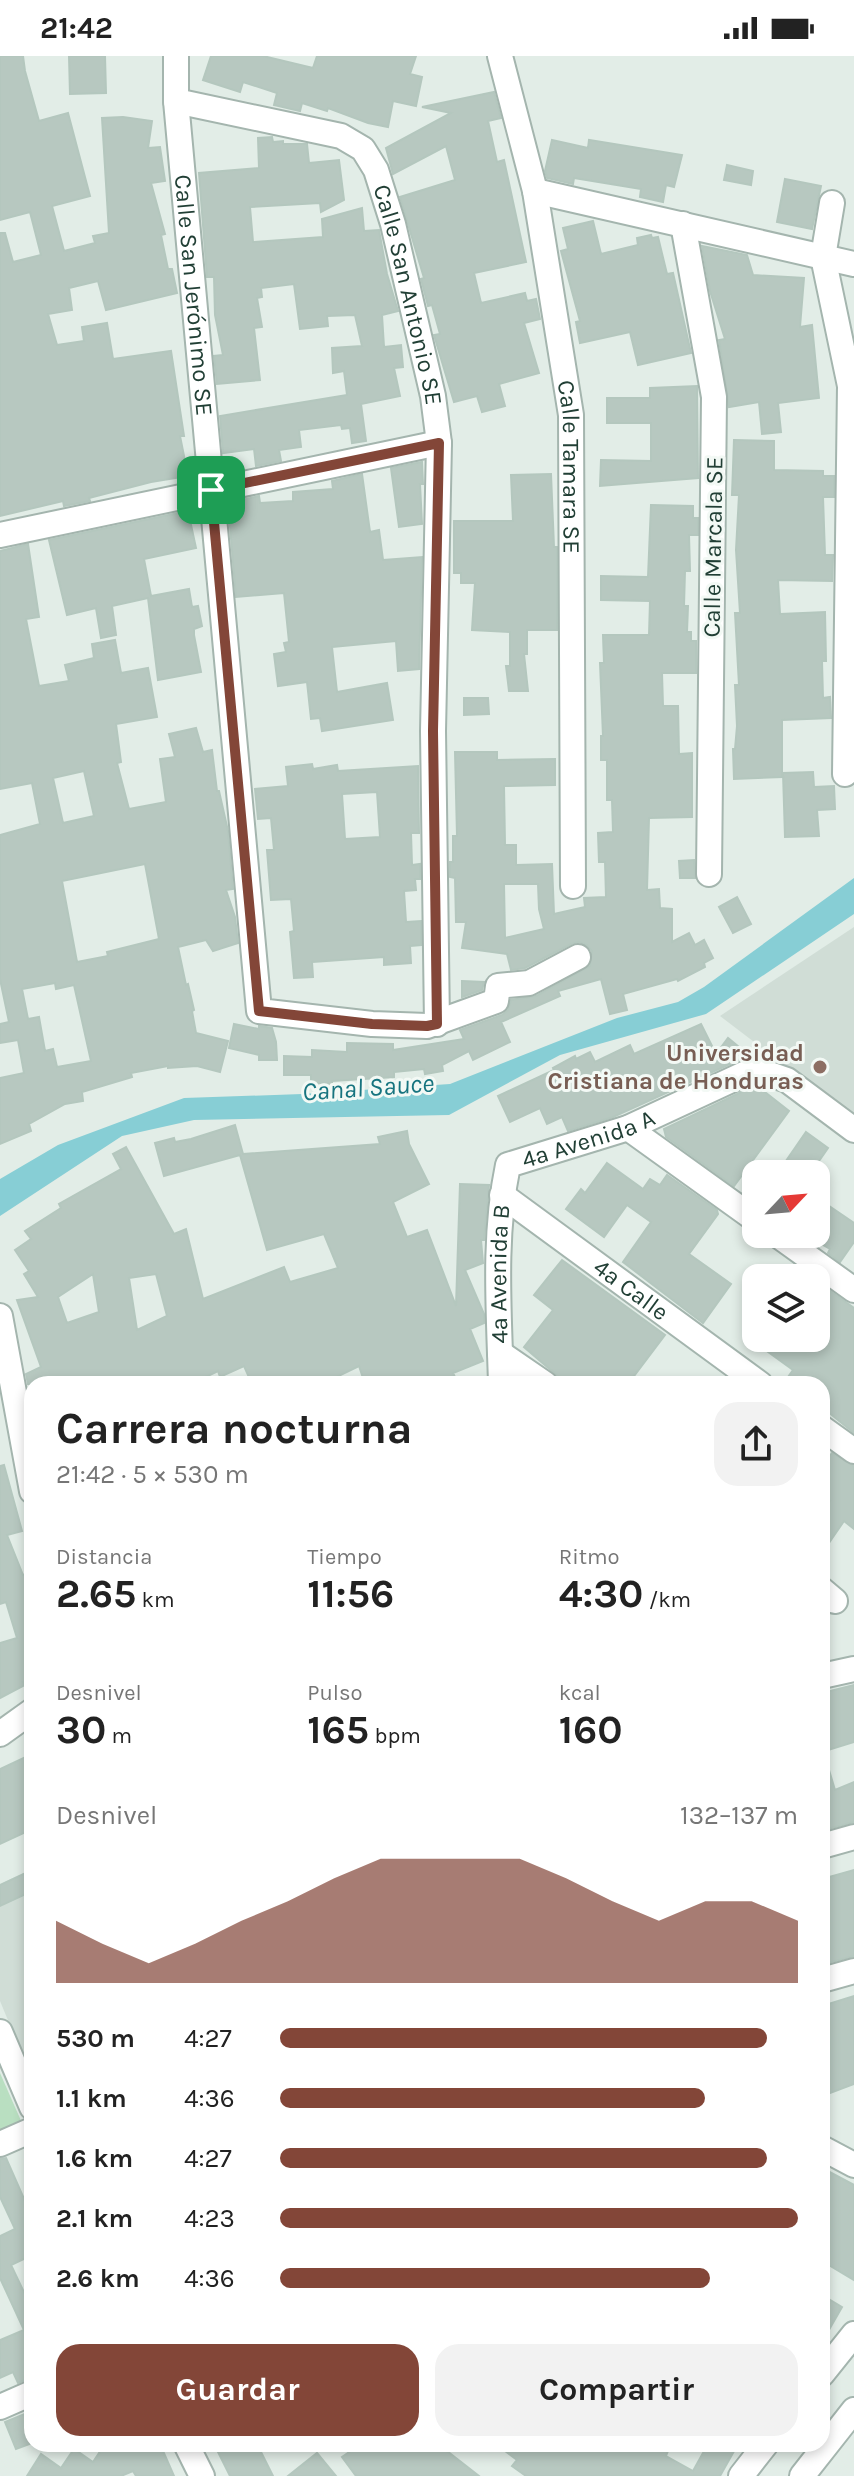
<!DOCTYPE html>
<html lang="es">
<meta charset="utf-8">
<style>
body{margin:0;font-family:Karla,sans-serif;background:#f2f2f2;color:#222;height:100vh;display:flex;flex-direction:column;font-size:30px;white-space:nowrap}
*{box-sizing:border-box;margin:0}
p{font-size:26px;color:#767676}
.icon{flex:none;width:44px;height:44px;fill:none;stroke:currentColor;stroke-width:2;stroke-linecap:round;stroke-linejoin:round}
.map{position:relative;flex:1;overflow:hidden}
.sheet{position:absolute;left:24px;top:1320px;width:806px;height:1076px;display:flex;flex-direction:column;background:#fff;border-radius:24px;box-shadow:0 4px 12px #0003}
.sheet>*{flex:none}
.needle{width:52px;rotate:64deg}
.controls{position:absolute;left:742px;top:1104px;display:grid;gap:16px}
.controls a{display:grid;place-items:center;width:88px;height:88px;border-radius:16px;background:#fff;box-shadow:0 4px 12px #0003;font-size:40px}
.pin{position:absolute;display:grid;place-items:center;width:68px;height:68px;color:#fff;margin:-34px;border-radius:16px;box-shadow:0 4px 12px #0006}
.round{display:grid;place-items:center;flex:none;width:84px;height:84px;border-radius:24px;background:#f2f2f2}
.headline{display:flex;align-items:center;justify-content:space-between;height:136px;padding:0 32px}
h1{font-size:44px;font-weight:700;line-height:60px}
.stats{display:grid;grid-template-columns:repeat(3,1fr);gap:12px;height:136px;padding:8px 32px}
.stats div{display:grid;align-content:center}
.stats b{font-size:40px;font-weight:700}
.stats small{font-size:22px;font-weight:400}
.stats p{font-size:22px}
.chart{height:224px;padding:16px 32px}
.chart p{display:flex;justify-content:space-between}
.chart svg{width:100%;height:144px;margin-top:8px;fill:#834638;opacity:.7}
.primary-button{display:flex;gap:16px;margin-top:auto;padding:16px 32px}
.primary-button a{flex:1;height:92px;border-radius:24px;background:#834638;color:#fff;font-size:32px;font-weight:700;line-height:92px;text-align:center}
.primary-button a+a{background:#f2f2f2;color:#222}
ul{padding:0 32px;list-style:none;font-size:26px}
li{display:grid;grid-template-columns:128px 96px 1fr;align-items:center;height:60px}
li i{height:20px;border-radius:10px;background:#834638}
.status{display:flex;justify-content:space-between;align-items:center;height:56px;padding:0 40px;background:#fff;direction:ltr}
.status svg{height:22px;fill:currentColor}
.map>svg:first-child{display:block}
.built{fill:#d0ddd6}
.green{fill:#b9dfc1}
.water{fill:#87ced5}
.building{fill:#b7c8c0;stroke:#b4c7be;stroke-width:2;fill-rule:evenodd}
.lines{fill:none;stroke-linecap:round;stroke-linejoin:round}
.minor-casing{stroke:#a4b5ae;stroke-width:28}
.minor{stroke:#fff;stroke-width:24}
.route-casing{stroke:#fff;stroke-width:16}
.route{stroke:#834638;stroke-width:10}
.education-dot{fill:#8d6e63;stroke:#f3f9f5;stroke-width:3}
.labels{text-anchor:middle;stroke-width:6;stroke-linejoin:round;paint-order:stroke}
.street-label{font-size:24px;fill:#213f35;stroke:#f3f9f5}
.education-label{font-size:24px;font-weight:bold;fill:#785e54;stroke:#f3f9f5;text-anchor:end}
.water-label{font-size:26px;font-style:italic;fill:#17747f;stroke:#f3f9f5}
</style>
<div class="status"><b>21:42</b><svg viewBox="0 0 49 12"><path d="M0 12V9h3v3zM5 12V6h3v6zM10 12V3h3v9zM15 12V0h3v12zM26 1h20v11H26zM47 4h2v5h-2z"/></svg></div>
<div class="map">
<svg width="854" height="2420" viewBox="0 0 854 2420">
<rect width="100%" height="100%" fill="#e2ede7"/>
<g class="built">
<polygon points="854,871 854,1062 720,960"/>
<polygon points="32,1813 32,2022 0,1945 0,1828"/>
</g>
<polygon class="green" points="0,2017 22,2067 0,2077"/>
<polygon class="water" points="854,822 854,858 706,958 560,999 449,1059 194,1064 122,1080 0,1160 0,1123 58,1089 184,1042 302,1038 450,1028 617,962 678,946 704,931"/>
<g class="building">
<polygon points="0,0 23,0 25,15 39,65 68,57 90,140 52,150 64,195 95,187 93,180 109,177 102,62 123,61 152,65 148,92 160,91 165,125 151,127 165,178 161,179 168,213 172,213 177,237 106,254 98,225 69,232 72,254 48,258 57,289 84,285 82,271 107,267 113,303 171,295 184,380 180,380 188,420 151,426 89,442 90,445 64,450 63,445 0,460 0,177 5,177 13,206 41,199 30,156 0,164"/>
<polygon points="69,0 105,0 106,37 70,38"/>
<polygon points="211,0 263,0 313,12 317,0 416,0 410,18 422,21 416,50 393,45 388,71 368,67 328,52 327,55 302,47 300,55 274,49 277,37 243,26 240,36 203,24"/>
<polygon points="494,36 501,62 488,65 497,106 504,104 526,206 474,217 481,247 525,237 527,245 536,243 540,263 524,267 539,317 499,328 505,350 482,356 477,340 454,346 434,279 440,278 432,249 428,250 421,223 424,222 400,141 455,124 446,90 393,118 386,92 451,57 422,51"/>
<polygon points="272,81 273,86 283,85 283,88 307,88 309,107 339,104 344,144 321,156 320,147 250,151 253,186 323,181 322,163 362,152 364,175 379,174 387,218 398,255 382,259 384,291 401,289 403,311 394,312 400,340 361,348 366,385 352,387 350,372 342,373 341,369 299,374 301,391 279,394 281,405 256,410 254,393 223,397 220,360 347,339 344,315 333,317 332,292 362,290 355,259 327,260 328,270 300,273 294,228 261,232 262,241 257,242 262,271 254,272 260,324 217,328 214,300 223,299 215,259 214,221 207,221 199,117 259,112 258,82"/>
<polygon points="552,84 588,92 589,84 682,99 674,131 666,129 663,146 640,141 641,133 574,122 573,128 547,122 545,115"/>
<polygon points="727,109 753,115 751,129 724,124"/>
<polygon points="785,123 821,130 812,173 777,166"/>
<polygon points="593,165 601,198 638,189 637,182 651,179 652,182 658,181 667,218 673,217 691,297 638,309 630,276 580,287 576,266 580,265 561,195 568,193 563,172"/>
<polygon points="702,190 747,199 753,219 804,222 800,271 812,269 819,342 778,347 781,376 762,378 759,346 729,351 719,284 725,283 710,235"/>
<polygon points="697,330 698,422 600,430 601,404 651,405 651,367 607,367 607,342 650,342 650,332"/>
<polygon points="734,384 774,385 774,414 823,415 823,420 834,420 834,441 823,441 825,499 833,499 832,525 778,524 780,558 825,556 826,605 822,605 823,642 830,641 831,662 782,664 782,721 734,723 733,693 735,693 737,670 735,629 739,629 735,557 740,557 736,494 739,439 732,439"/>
<polygon points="422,406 423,428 420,428 422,468 399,471 391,412"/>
<polygon points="362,418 370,476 379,474 383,504 422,501 419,613 398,615 396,585 332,591 337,636 387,627 393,664 322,675 320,662 311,663 307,626 278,630 274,598 286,596 284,587 289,586 284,537 236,541 228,447 259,440 260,447 293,445 293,436 333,433 332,425"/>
<polygon points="551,418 554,491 557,491 557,574 527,574 527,598 524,598 528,635 509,635 506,610 510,610 510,576 472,574 475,527 461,527 461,517 454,517 454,465 513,465 511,419"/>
<path d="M651,449L693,450V462H698V479H689L690,515H685L684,550H688L687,576H691V585H696V617H662L663,650H678L679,698L692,697V761L649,762L647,834L659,833L660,852L672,853V886L689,877L695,889L704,884L713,902L704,907L705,911L678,925L677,923L623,938L627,954L610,958L601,923L558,935L560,940L501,966L510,986L473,1004L469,995L442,1009L443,1015L425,1018L424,1013L394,1016V1021L332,1025V1028L311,1027V1019H284V1000L312,1001V994L347,996V987L393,988V994L464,983L460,974L502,959L508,954L511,944L536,940L590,910L592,895L587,889L579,886L571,888L525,912L511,914L507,898L462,892L466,866H456L455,822L450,821V806H453V780H457L455,696H497V704L555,703V729L504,730L505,789H516V809L552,808L554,858L585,851L584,842L606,841L605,806H599L598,777L613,776L612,744H607V704H601V680H603L600,607H604L603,579H649L650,545L601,544V520L648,521ZM504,828H538L539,853L544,873L505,882Z"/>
<polygon points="188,455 196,492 144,503 151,540 189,533 192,551 198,550 202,570 194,573 194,579 201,616 158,624 148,542 112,550 116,579 101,582 96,552 67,559 49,484"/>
<path d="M28,488L39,561L26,563L39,630L69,625L65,609L94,602L92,588L115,584L121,617L148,612L157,661L116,668L121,706L117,707L129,753L166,746L160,703L175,701L169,678L196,672L203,696L212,694L217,735H219L228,775L233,833L226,834L235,861L238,887L213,895L206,884L178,891L186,929L188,928L194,954L192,955L196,977L228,985L220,1016L197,1010L168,1012V1010L131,1017L132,1021L82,1036L83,1045L65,1048L29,1068L31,1075L0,1088V1022L24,1017L18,984L0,987V968L9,966L0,923V779L40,768L32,727L0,733V495ZM84,715L94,760L63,767L53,722ZM145,808L159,883L107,896L108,900L77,906L62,825ZM55,927L56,933L74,929L91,1005L57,1011L53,993L45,995L39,961L28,963L22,933Z"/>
<polygon points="464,642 488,642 489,658 464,659"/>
<path d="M312,708L313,713L337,709L338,715L418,710L419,777H411L412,809L420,808V823H415L416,834L404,835L406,866L421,865V889L410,890L411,907L384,909V901L312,906L313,921L294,922L290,876L294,875L291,843L271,844L267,794H274L271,762L258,763L255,733L288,730L286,711ZM377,736L380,781L345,783L342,738Z"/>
<polygon points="813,716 814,731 834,730 835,753 817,754 819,780 785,781 783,717"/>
<polygon points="694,804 695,822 680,822 679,805"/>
<polygon points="737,841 751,868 733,877 719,851"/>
<polygon points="462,925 484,926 482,934 462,941"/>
<polygon points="234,968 259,973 259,970 272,972 276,986 277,1004 259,1004 259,999 229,992"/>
<polygon points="701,968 716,998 728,982 745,996 739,1004 613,1061 568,1075 562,1061 547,1068 540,1052 510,1066 498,1040 554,1014 553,1012 575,1000 576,1003 590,996 595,1006 630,989 634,998"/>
<polygon points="756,1029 789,1055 734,1130 666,1081 664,1073"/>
<path d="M235,1069L243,1098L380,1088L378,1081L407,1075L409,1088L429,1128L393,1146L407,1181L427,1174L456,1250L460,1128L489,1129L484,1184H481L483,1207L465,1214L484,1258V1267L470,1273L483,1305L453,1317L455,1321L440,1328H365L359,1310L322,1328H252L244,1310L220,1321L218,1315L191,1328H28L26,1318L41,1311L17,1244L38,1241L24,1218L29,1215L15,1194L31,1183L25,1175L61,1152L59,1148L121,1113L113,1098L126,1091L174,1178L186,1173L203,1243L284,1211L290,1226L338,1212L324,1178L267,1194L240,1099L164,1120L155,1087L174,1082L175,1086L191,1083ZM93,1218L99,1256L67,1267L58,1241ZM156,1218L167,1260L137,1274L129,1222Z"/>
<polygon points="806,1076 828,1092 810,1118 777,1118"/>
<polygon points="607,1107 643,1133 650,1123 660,1129 667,1119 717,1154 718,1158 689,1198 731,1228 703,1267 623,1206 651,1166 627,1149 604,1181 566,1153 581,1133 585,1137"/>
<polygon points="816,1141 854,1167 854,1186 840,1206 828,1197 830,1193 823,1189 827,1183 816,1175"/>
<polygon points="562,1204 665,1279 628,1328 567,1328 524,1291 553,1254 534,1239"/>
<polygon points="816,1225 854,1252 854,1377 822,1351 822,1328 783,1328 793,1314 749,1282 816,1282"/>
<polygon points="832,1397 854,1410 854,1473 844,1465 822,1497 822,1456 830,1445 822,1439 822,1410"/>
<polygon points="4,1409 22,1475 7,1479 23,1519 32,1516 32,1621 23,1626 25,1629 0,1642 0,1587 17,1582 6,1546 0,1548 0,1410"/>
<polygon points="854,1629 854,1686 822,1696 822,1637"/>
<polygon points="32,1698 32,1773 0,1788 0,1713"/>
<polygon points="826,1704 835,1734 854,1726 854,1766 824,1774 822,1765 822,1705"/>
<polygon points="32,1814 32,1835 0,1850 0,1829"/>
<polygon points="854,1814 854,1900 824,1908 822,1823"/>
<polygon points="854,1940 854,2028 822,2040 822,1950"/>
<polygon points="6,2102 32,2161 32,2199 11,2209 32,2253 32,2321 18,2327 13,2316 0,2322 0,2284 24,2274 0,2222 0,2180 15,2173 0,2141 0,2103"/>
<polygon points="822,2112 854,2129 854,2224 822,2205"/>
<polygon points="822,2239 842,2251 822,2286"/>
<polygon points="32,2355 32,2387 16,2393 5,2366"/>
<polygon points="105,2388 160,2388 174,2420 136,2420 133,2415 121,2420 27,2420 41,2398 61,2412 74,2393 93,2406"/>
<polygon points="214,2388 257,2388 273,2420 230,2420"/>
<polygon points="361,2388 438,2388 479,2420 356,2420 342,2401"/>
<polygon points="496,2388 655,2388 668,2395 666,2400 693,2415 708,2388 738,2388 720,2420 526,2420 512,2410 517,2404"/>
<polygon points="317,2397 336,2420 288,2420"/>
</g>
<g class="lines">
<g class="minor-casing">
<g id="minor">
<path id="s1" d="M176,0V45L259,955L372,968L427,970L496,945L498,930L529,927L578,901"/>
<path id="s2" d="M500,0L535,135L571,359L573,830"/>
<path id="s3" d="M176,45L341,80L363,93L376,114L393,168L433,340L439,387L433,675L437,968"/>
<polyline points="535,135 854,208"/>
<polyline points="832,147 823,201 850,330 845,718"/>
<polyline points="683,168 714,341 709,818"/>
<polyline points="0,479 439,387"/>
<polyline points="628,1072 756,1164"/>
<path id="s4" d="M502,1139L760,1328"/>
<polyline points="776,1178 854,1234"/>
<polyline points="0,1260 32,1435"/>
<polyline points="500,1297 545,1328"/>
<path id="s5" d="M501,1328C499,1255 493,1181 508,1109L628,1072L755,1013L787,1024L854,1074"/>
<polyline points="822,1372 854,1395"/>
<polyline points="822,1534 835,1545"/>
<polyline points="822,1620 854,1613"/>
<polyline points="0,1678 32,1655"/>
<polyline points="822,1790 854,1781"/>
<polyline points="822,1924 854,1915"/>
<polyline points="0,1976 32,2051"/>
<polyline points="0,2088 32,2074"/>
<polyline points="822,2092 854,2109"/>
<polyline points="822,2318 854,2278"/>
<polyline points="0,2351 32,2337"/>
<polyline points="186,2388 202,2420"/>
<polyline points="741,2420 766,2388"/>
<polyline points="802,2420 854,2354"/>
</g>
</g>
<use href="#minor" class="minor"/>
</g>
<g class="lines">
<g class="route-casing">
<polygon id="route" points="439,387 433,675 437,968 427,970 372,968 259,955 211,434"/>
</g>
<use href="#route" class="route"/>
</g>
<circle class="education-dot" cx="820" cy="1011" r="8"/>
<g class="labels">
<g class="street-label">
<text dy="8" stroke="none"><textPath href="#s1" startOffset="240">Calle San Jerónimo SE</textPath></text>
<text dy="8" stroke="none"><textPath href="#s3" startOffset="348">Calle San Antonio SE</textPath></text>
<text dy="8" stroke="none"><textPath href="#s2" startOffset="418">Calle Tamara SE</textPath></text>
<text transform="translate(713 491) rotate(-89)" y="8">Calle Marcala SE</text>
<text dy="8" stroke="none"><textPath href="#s5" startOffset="304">4a Avenida A</textPath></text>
<text dy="8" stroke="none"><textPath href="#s5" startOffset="110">4a Avenida B</textPath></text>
<text dy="8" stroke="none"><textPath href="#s4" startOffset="160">4a Calle</textPath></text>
</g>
<g class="education-label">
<text x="804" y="1005">Universidad<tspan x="804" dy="28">Cristiana de Honduras</tspan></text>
</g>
<g class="water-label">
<text transform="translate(368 1031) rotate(-4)" y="9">Canal Sauce</text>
</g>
</g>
</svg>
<div class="controls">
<a><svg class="needle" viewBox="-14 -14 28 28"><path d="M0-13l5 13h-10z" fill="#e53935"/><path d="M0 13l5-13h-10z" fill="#767676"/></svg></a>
<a><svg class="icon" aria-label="layers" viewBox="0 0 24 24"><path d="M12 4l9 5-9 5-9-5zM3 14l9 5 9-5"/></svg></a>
</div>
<div class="pin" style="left:211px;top:434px;background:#1e9e55"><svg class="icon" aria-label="arrive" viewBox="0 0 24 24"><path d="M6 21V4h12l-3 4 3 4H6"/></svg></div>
<section class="sheet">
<div class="headline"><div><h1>Carrera nocturna</h1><p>21:42 · 5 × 530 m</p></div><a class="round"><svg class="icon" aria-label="share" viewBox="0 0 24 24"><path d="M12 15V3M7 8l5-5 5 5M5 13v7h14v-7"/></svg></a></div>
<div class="stats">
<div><p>Distancia</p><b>2.65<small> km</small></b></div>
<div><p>Tiempo</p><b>11:56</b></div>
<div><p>Ritmo</p><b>4:30<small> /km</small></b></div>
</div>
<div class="stats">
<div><p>Desnivel</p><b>30<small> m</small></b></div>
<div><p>Pulso</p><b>165<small> bpm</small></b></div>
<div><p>kcal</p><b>160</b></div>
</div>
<div class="chart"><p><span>Desnivel</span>132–137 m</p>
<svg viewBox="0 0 160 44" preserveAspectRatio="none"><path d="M0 44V25L10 32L20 38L30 32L40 25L50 19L60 12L70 6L80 6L90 6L100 6L110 12L120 19L130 25L140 19L150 19L160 25V44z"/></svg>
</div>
<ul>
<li><b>530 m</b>4:27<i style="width:94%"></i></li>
<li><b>1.1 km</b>4:36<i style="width:82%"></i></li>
<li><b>1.6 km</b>4:27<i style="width:94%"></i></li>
<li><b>2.1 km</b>4:23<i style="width:100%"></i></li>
<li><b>2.6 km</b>4:36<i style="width:83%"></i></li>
</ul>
<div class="primary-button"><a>Guardar</a><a>Compartir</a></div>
</section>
</div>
